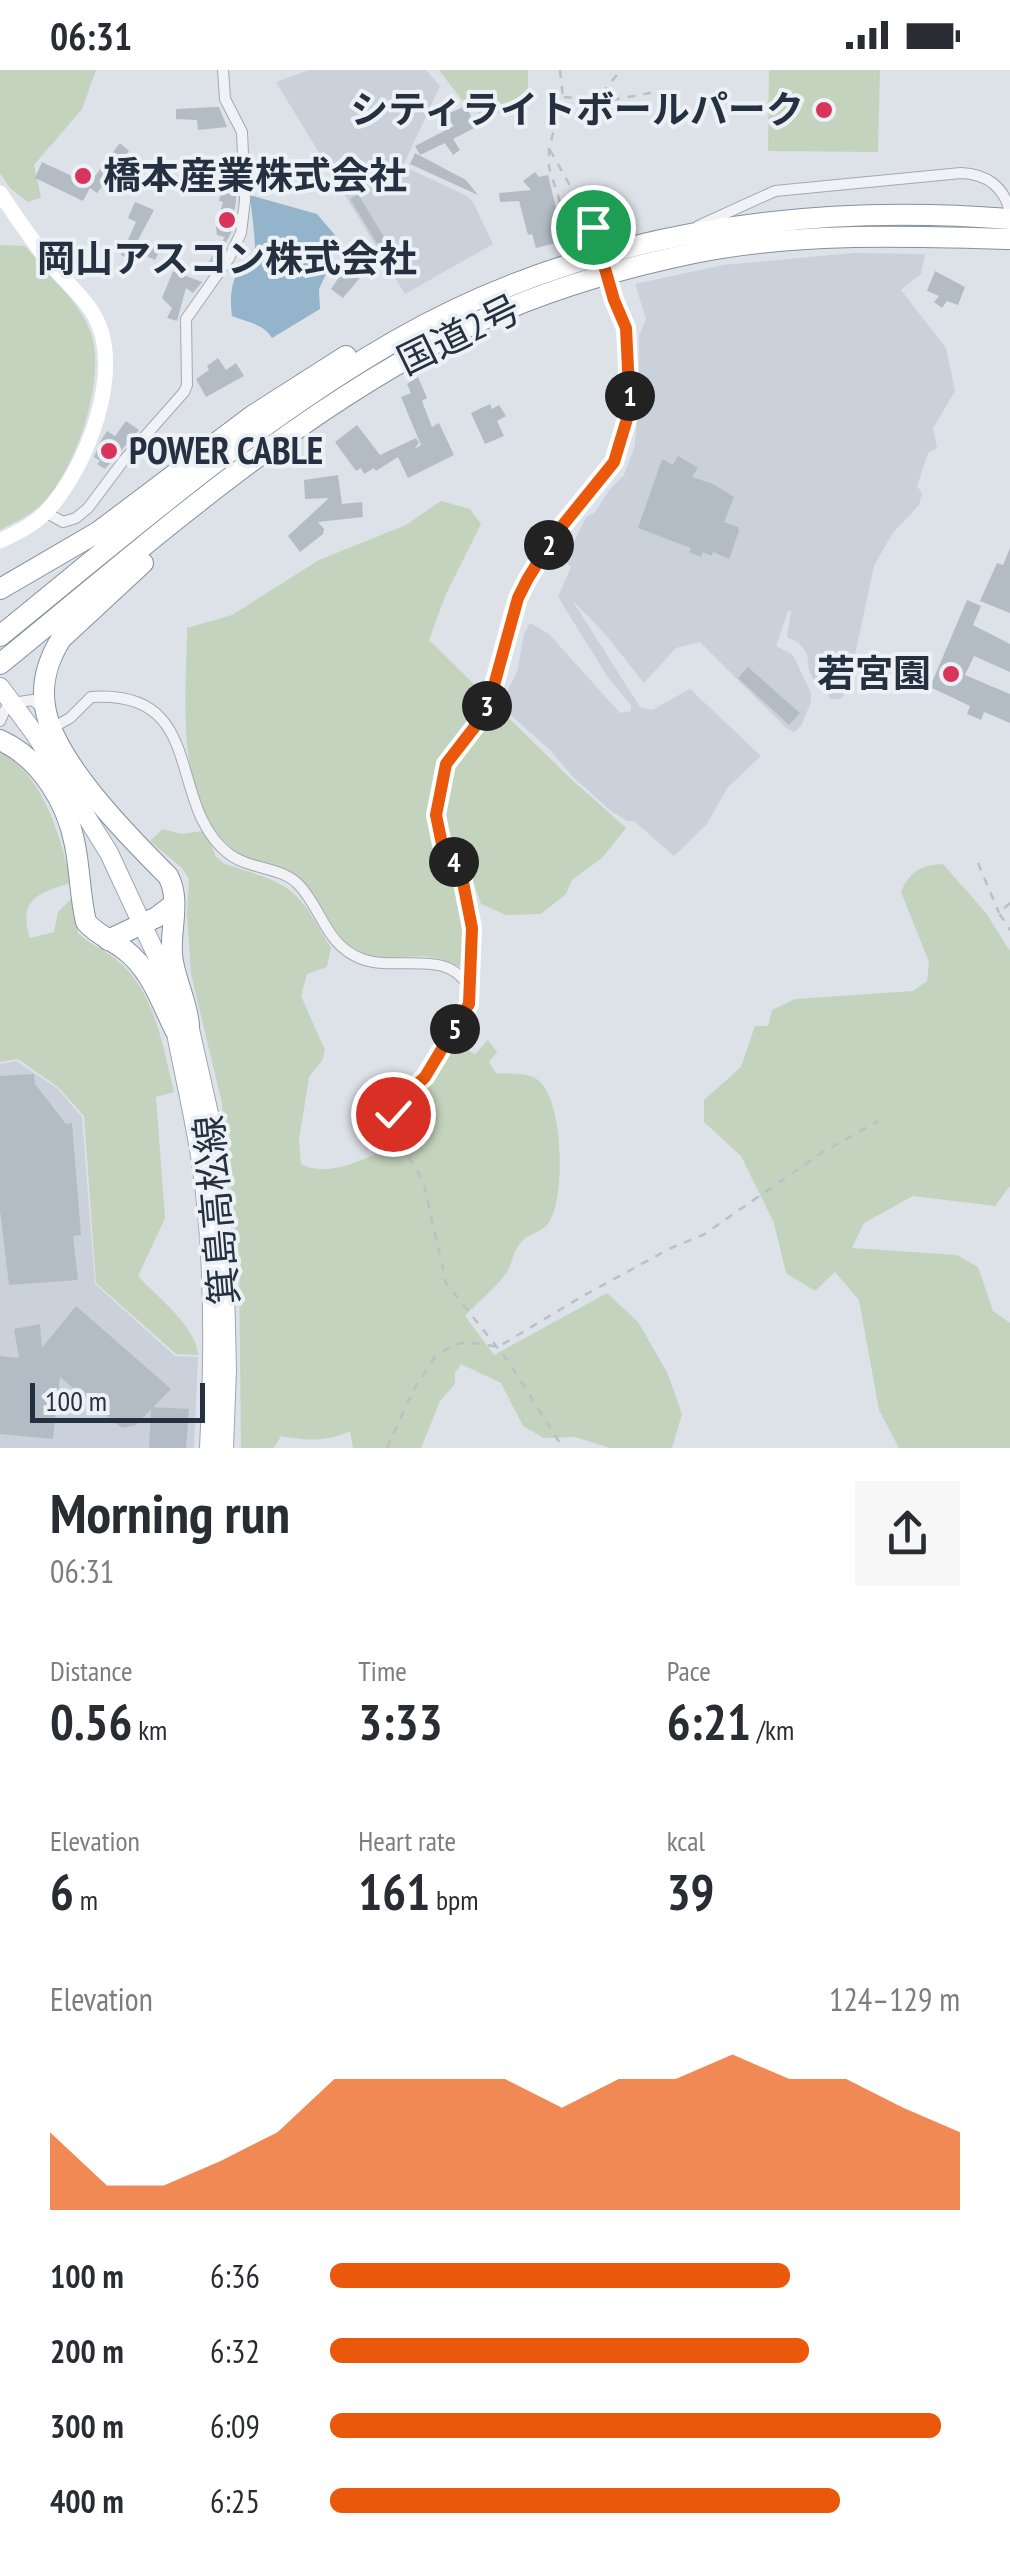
<!DOCTYPE html>
<meta charset="utf-8">
<style>
body{margin:0;font-family:"PT Sans Narrow","Noto Sans JP",sans-serif;background:#f7f7f7;color:#2b2b33;height:100vh;display:flex;flex-direction:column;font-size:38px;white-space:nowrap}
*{box-sizing:border-box;margin:0}
p{font-size:32px;color:#7c7c81}
.icon{flex:none;width:55px;height:55px;fill:none;stroke:currentColor;stroke-width:2;stroke-linecap:round;stroke-linejoin:round}
.map{position:relative;height:1378px;overflow:hidden}
.sheet{display:flex;flex-direction:column;background:#fff;flex:1}
.sheet>*{flex:none}
.scale{position:absolute;left:30px;bottom:25px;width:175px;box-sizing:border-box;padding-left:10px;border:5px solid #253140;border-top:0;font-size:28px;line-height:35px;white-space:nowrap;color:#253140;-webkit-text-stroke:8px #ecf1f6;paint-order:stroke}
.pin{position:absolute;display:grid;place-items:center;width:85px;height:85px;color:#fff;margin:-42px;border:5px solid #fff;border-radius:50%;box-shadow:0 2px 10px #0007}
.km{position:absolute;width:50px;height:50px;margin:-25px;border-radius:50%;background:#222;color:#fff;font-size:28px;line-height:50px;text-align:center}
.round{display:grid;place-items:center;flex:none;width:105px;height:105px;border-radius:0px;background:#f7f7f7}
.summary{display:flex;align-items:center;justify-content:space-between;height:170px;padding:0 50px}
h1{font-size:55px;font-weight:800;line-height:75px}
.metrics{display:grid;grid-template-columns:repeat(3,1fr);gap:15px;height:170px;padding:10px 50px}
.metrics div{display:grid;align-content:center}
.metrics b{font-size:50px;font-weight:800}
.metrics small{font-size:28px;font-weight:400}
.metrics p{font-size:28px}
.chart{height:280px;padding:20px 50px}
.chart p{display:flex;justify-content:space-between}
.chart svg{width:100%;height:180px;margin-top:10px;fill:#ea580c;opacity:.7}
ul{padding:0 50px;list-style:none;font-size:32px}
li{display:grid;grid-template-columns:160px 120px 1fr;align-items:center;height:75px}
li i{height:25px;border-radius:12px;background:#ea580c}
.status{display:flex;justify-content:space-between;align-items:center;height:70px;padding:0 50px;background:#fff;direction:ltr}
.status svg{height:28px;fill:currentColor}
.map>svg:first-child{display:block}
.built{fill:#cad1da}
.green{fill:#c4d3bd}
.water{fill:#94b4cc}
.building{fill:#b3bcc5}
.lines{fill:none;stroke-linecap:round;stroke-linejoin:round}
.street-casing{stroke:#a2a9b2;stroke-width:12}
.primary-casing{stroke:#9ba7b5;stroke-width:20}
.highway-casing{stroke:#8391a0;stroke-width:22}
.path{stroke:#bbc0c7;stroke-width:2.5;stroke-dasharray:8 8;stroke-linecap:butt}
.street{stroke:#f0f2f6;stroke-width:10}
.secondary{stroke:#fff;stroke-width:15}
.primary{stroke:#fff;stroke-width:18}
.highway{stroke:#fff;stroke-width:20}
.path-bridge{stroke:#bbc0c7;stroke-width:2.5;stroke-dasharray:8 8;stroke-linecap:butt}
.route-casing{stroke:#fff;stroke-width:20}
.route{stroke:#ea580c;stroke-width:12}
.poi-dot{fill:#d9355c;stroke:#ecf1f6;stroke-width:4}
.labels{text-anchor:middle;stroke-width:8;stroke-linejoin:round;paint-order:stroke}
.poi-label{font-size:38px;font-weight:bold;fill:#253140;stroke:#ecf1f6;text-anchor:end}
.street-label{font-size:38px;fill:#253140;stroke:#ecf1f6}
</style>
<div class="status"><b>06:31</b><svg viewBox="0 0 49 12"><path d="M0 12V9h3v3zM5 12V6h3v6zM10 12V3h3v9zM15 12V0h3v12zM26 1h20v11H26zM47 4h2v5h-2z"/></svg></div>
<div class="map">
<svg width="1010" height="1378" viewBox="0 0 1010 1378">
<rect width="100%" height="100%" fill="#dde2e8"/>
<g class="built">
<polygon points="309,0 426,0 440,16 403,96 467,126 473,132 493,174 405,224 276,12"/>
<polygon points="853,183 925,184 921,204 901,220 946,278 955,321 933,358 937,378 928,383 917,416 922,423 919,435 892,464 874,496 847,622 840,629 829,629 828,621 815,613 809,601 807,584 799,573 787,567 791,541 788,541 776,576 793,585 811,623 811,632 801,656 794,662 786,658 700,572 676,578 644,613 605,564 572,530 640,637 652,640 690,619 761,686 728,717 706,755 674,786 634,751 627,751 611,741 573,707 550,680 503,638 504,628 517,602 524,564 530,553 549,564 620,643 631,641 631,635 609,609 558,527 571,497 564,490 564,480 573,474 586,447 595,442 610,419 624,405 635,375 639,324 639,266 646,249 635,214 723,195"/>
<polygon points="16,991 57,1018 82,1047 95,1214 175,1286 198,1287 194,1378 0,1378 0,994"/>
</g>
<g class="green">
<polygon points="0,0 96,0 82,39 34,95 41,128 28,132 10,118 0,103"/>
<polygon points="439,0 528,0 528,39 482,45 464,33"/>
<polygon points="769,0 880,0 878,82 768,81"/>
<path d="M0,175L25,176C47,202 79,231 91,263C107,308 75,404 40,436C29,446 13,453 0,460Z"/>
<path d="M441,431L470,439L481,454L446,524L429,570L569,707L626,758L602,788L572,810L566,824L541,844L506,845L481,834L467,794L472,787V776L461,769L434,767L433,773L455,803L466,890L465,897C454,897 447,890 436,888C401,880 368,905 337,865C326,849 318,827 304,814C286,797 254,797 235,781C172,731 187,628 187,558L232,545L319,490L406,455Z"/>
<path d="M0,682C44,705 61,768 71,813C40,822 17,829 30,868L54,862L58,842L72,828L78,863C90,875 106,880 118,891C155,922 163,977 174,1022L156,1027L165,1148L138,1206C157,1227 197,1257 198,1285L176,1284L96,1213L84,1046L58,1017L18,989L0,992Z"/>
<path d="M163,759L181,764L205,761L216,787L225,794C294,816 295,815 331,878L327,897L307,904L301,926L325,980L322,991L309,1007L299,1070L301,1094C331,1110 374,1085 401,1070L399,1041L424,1011L435,1009L441,1000L437,994L448,972L455,970L462,978L475,984L488,970L497,982L489,992L496,1003C507,1004 525,1003 535,1008C564,1022 567,1133 547,1155C540,1163 528,1164 521,1172C513,1182 513,1190 508,1200C500,1214 477,1233 465,1246L494,1285L607,1223L638,1252L667,1302L682,1344L672,1378H610L575,1367L544,1368L523,1356L501,1313L461,1294L455,1303V1314L440,1331L421,1378H353L350,1361C327,1372 306,1371 281,1366L274,1378H241L239,1195L222,1033L191,904L187,844L189,809L182,798L150,771Z"/>
<path d="M943,794L986,843L1010,881V1116L995,1136L913,1126L864,1153L852,1178L957,1185L978,1197L993,1241L1010,1253V1378H899L879,1340L859,1230L835,1202L815,1221L786,1203L774,1153L741,1086L704,1052V1030L741,997L755,956H768L772,940L795,929L913,921L927,911L929,892L901,822C910,801 921,795 943,794Z"/>
</g>
<path class="water" d="M250,125L317,144L335,165L333,189L319,219L320,239L272,268C263,253 246,252 232,246C230,231 230,212 240,199C245,193 252,188 255,180C256,176 251,135 250,125Z"/>
<g class="building">
<polygon points="466,36 476,57 453,69 460,80 453,85 445,73 420,85 415,76 454,56 445,45"/>
<polygon points="214,37 219,37 227,57 198,60 197,50 176,49 176,39"/>
<polygon points="120,73 129,81 97,123 90,118 83,131 35,108 42,92 89,114"/>
<polygon points="415,83 466,110 478,125 410,94"/>
<polygon points="535,102 539,107 548,105 564,171 536,178 532,164 528,165 519,131 500,132 499,123 531,120 523,111"/>
<polygon points="221,122 236,125 236,130 232,161 213,196 208,193 225,167 217,165 216,158 223,132 219,131"/>
<polygon points="358,124 395,185 387,190 350,129"/>
<polygon points="135,132 154,140 138,170 160,180 155,190 132,180 127,188 121,185 136,152 128,148"/>
<polygon points="356,182 369,191 361,201 364,203 343,228 331,219"/>
<polygon points="173,201 202,212 193,223 186,218 177,251 167,248 172,238 162,228"/>
<polygon points="935,201 965,217 958,235 947,231 942,238 934,232 939,226 927,221"/>
<polygon points="218,288 226,300 236,293 244,306 206,327 196,309 209,300 207,296"/>
<polygon points="418,307 427,328 422,331 432,357 439,353 454,385 408,408 398,387 376,401 374,398 364,404 361,398 356,401 335,372 357,355 380,385 416,368 419,373 414,379 421,375 401,327 411,323 407,314"/>
<polygon points="490,334 492,339 499,335 506,346 497,351 504,366 485,374 471,343"/>
<polygon points="126,351 139,360 105,399 97,394 100,391 94,387 100,372 107,361 115,366"/>
<polygon points="678,386 698,398 692,407 713,414 734,427 724,452 738,457 739,461 729,489 713,482 712,486 703,482 701,487 689,482 691,478 638,458 662,389 673,395"/>
<polygon points="338,405 342,434 362,432 363,447 318,452 324,459 323,464 300,482 288,466 329,428 305,429 304,410"/>
<polygon points="1010,478 1010,543 980,531 997,493 1003,495"/>
<polygon points="967,530 981,536 973,555 1010,574 1010,602 974,586 965,605 1010,624 1010,653 984,642 981,650 967,644 970,636 930,617"/>
<polygon points="748,597 800,643 789,655 738,608"/>
<polygon points="34,1004 35,1014 66,1054 72,1053 81,1165 73,1166 78,1210 9,1215 0,1140 0,1006"/>
<polygon points="76,1236 171,1319 136,1355 122,1358 60,1307 53,1369 0,1364 0,1286 19,1288 14,1259 40,1254 42,1278"/>
<polygon points="151,1337 189,1339 186,1378 149,1378"/>
</g>
<g class="lines">
<g class="street-casing">
<g id="street">
<path d="M698,156L775,121L961,103C986,104 1004,116 1010,142"/>
<polyline points="45,442 63,452 76,448 88,438 124,390 184,322 187,315 186,249 229,188 241,163 245,130 242,62 225,29 223,0"/>
<polyline points="19,632 33,630 44,640"/>
<polyline points="0,651 5,640"/>
<path d="M52,658L70,648L91,627C209,619 165,735 229,784C250,800 281,796 299,815C322,839 326,876 362,889C397,902 446,878 468,916"/>
</g>
</g>
<g class="primary-casing">
<g id="primary">
<polyline points="0,617 35,664 109,783 189,955 212,1057 224,1177 227,1299 224,1378"/>
<path d="M173,947C182,998 195,1048 202,1099C215,1191 214,1286 209,1378"/>
</g>
</g>
<g class="highway-casing">
<g id="highway">
<path d="M143,493L61,569C48,590 41,611 45,636C52,690 130,768 168,806C181,830 170,858 172,885C174,908 187,931 189,955"/>
<polyline points="0,519 98,462 252,346 346,286"/>
<path d="M0,566C127,463 253,353 395,271C581,164 798,132 1010,149"/>
<path d="M0,594C149,473 297,339 471,255C542,221 617,199 694,183C797,162 905,166 1010,169"/>
<path d="M0,670C40,688 67,732 75,775C80,800 80,827 86,852C97,865 112,870 125,880C151,900 161,932 175,960"/>
<polyline points="108,870 157,847 174,834"/>
</g>
</g>
<g class="path">
<polyline points="560,0 563,27 549,78 549,97 574,178"/>
<polyline points="564,27 606,31 661,21"/>
<polyline points="587,30 601,24 621,0"/>
<polyline points="550,80 593,157"/>
<polyline points="978,793 999,843"/>
<polyline points="1010,833 999,843 1010,860"/>
<path d="M470,902C475,871 472,833 461,803C453,782 440,774 437,748C432,696 471,675 489,632C503,600 507,563 518,529C536,478 579,432 614,391C638,341 635,281 614,231"/>
<polyline points="470,924 465,944 425,1007 399,1031 392,1052 396,1067 423,1110 446,1213 508,1291 563,1378"/>
<polyline points="387,1378 414,1319 435,1287 453,1275 468,1272 498,1277 581,1227 671,1178 703,1165 823,1082 878,1051"/>
</g>
<use href="#street" class="street"/>
<path class="secondary" d="M0,123C16,147 32,170 49,192C62,210 83,225 94,245C126,299 86,401 45,443C32,456 16,463 0,471"/>
<use href="#primary" class="primary"/>
<use href="#highway" class="highway"/>
<polyline class="path-bridge" points="593,157 614,231"/>
</g>
<g class="lines">
<g class="route-casing">
<polyline id="route" points="393,1044 399,1031 425,1007 469,934 472,858 461,802 442,774 436,745 446,694 480,650 490,630 518,528 527,510 554,466 614,392 630,339 626,258 614,230 593,157"/>
</g>
<use href="#route" class="route"/>
</g>
<g class="poi-dot">
<circle cx="824" cy="40" r="10"/>
<circle cx="83" cy="106" r="10"/>
<circle cx="227" cy="150" r="10"/>
<circle cx="109" cy="381" r="10"/>
<circle cx="951" cy="604" r="10"/>
</g>
<g class="labels">
<g class="poi-label">
<text x="804" y="53">シティライトボールパーク</text>
<text x="103" y="119" text-anchor="start">橋本産業株式会社</text>
<text x="227" y="202" text-anchor="middle">岡山アスコン株式会社</text>
<text x="129" y="394" text-anchor="start">POWER CABLE</text>
<text x="931" y="617">若宮園</text>
</g>
<g class="street-label">
<text transform="translate(459 265) rotate(-26)" y="13">国道2号</text>
<text transform="translate(217 1140) rotate(-95)" y="13">箕島高松線</text>
</g>
</g>
</svg>
<div class="scale">100 m</div>
<div class="pin" style="left:593px;top:157px;background:#1e9e55"><svg class="icon" aria-label="arrive" viewBox="0 0 24 24"><path d="M6 21V4h12l-3 4 3 4H6"/></svg></div>
<div class="pin" style="left:393px;top:1044px;background:#d93025"><svg class="icon" aria-label="check" viewBox="0 0 24 24"><path d="M5 12l5 5 9-10"/></svg></div>
<b class="km" style="left:630px;top:326px">1</b>
<b class="km" style="left:549px;top:475px">2</b>
<b class="km" style="left:487px;top:636px">3</b>
<b class="km" style="left:454px;top:792px">4</b>
<b class="km" style="left:455px;top:959px">5</b>
</div>
<section class="sheet">
<div class="summary"><div><h1>Morning run</h1><p>06:31</p></div><a class="round"><svg class="icon" aria-label="share" viewBox="0 0 24 24"><path d="M12 15V3M7 8l5-5 5 5M5 13v7h14v-7"/></svg></a></div>
<div class="metrics">
<div><p>Distance</p><b>0.56<small> km</small></b></div>
<div><p>Time</p><b>3:33</b></div>
<div><p>Pace</p><b>6:21<small> /km</small></b></div>
</div>
<div class="metrics">
<div><p>Elevation</p><b>6<small> m</small></b></div>
<div><p>Heart rate</p><b>161<small> bpm</small></b></div>
<div><p>kcal</p><b>39</b></div>
</div>
<div class="chart"><p><span>Elevation</span>124–129 m</p>
<svg viewBox="0 0 160 44" preserveAspectRatio="none"><path d="M0 44V25L10 38L20 38L30 32L40 25L50 12L60 12L70 12L80 12L90 19L100 12L110 12L120 6L130 12L140 12L150 19L160 25V44z"/></svg>
</div>
<ul>
<li><b>100 m</b>6:36<i style="width:73%"></i></li>
<li><b>200 m</b>6:32<i style="width:76%"></i></li>
<li><b>300 m</b>6:09<i style="width:97%"></i></li>
<li><b>400 m</b>6:25<i style="width:81%"></i></li>
</ul>
</section>
